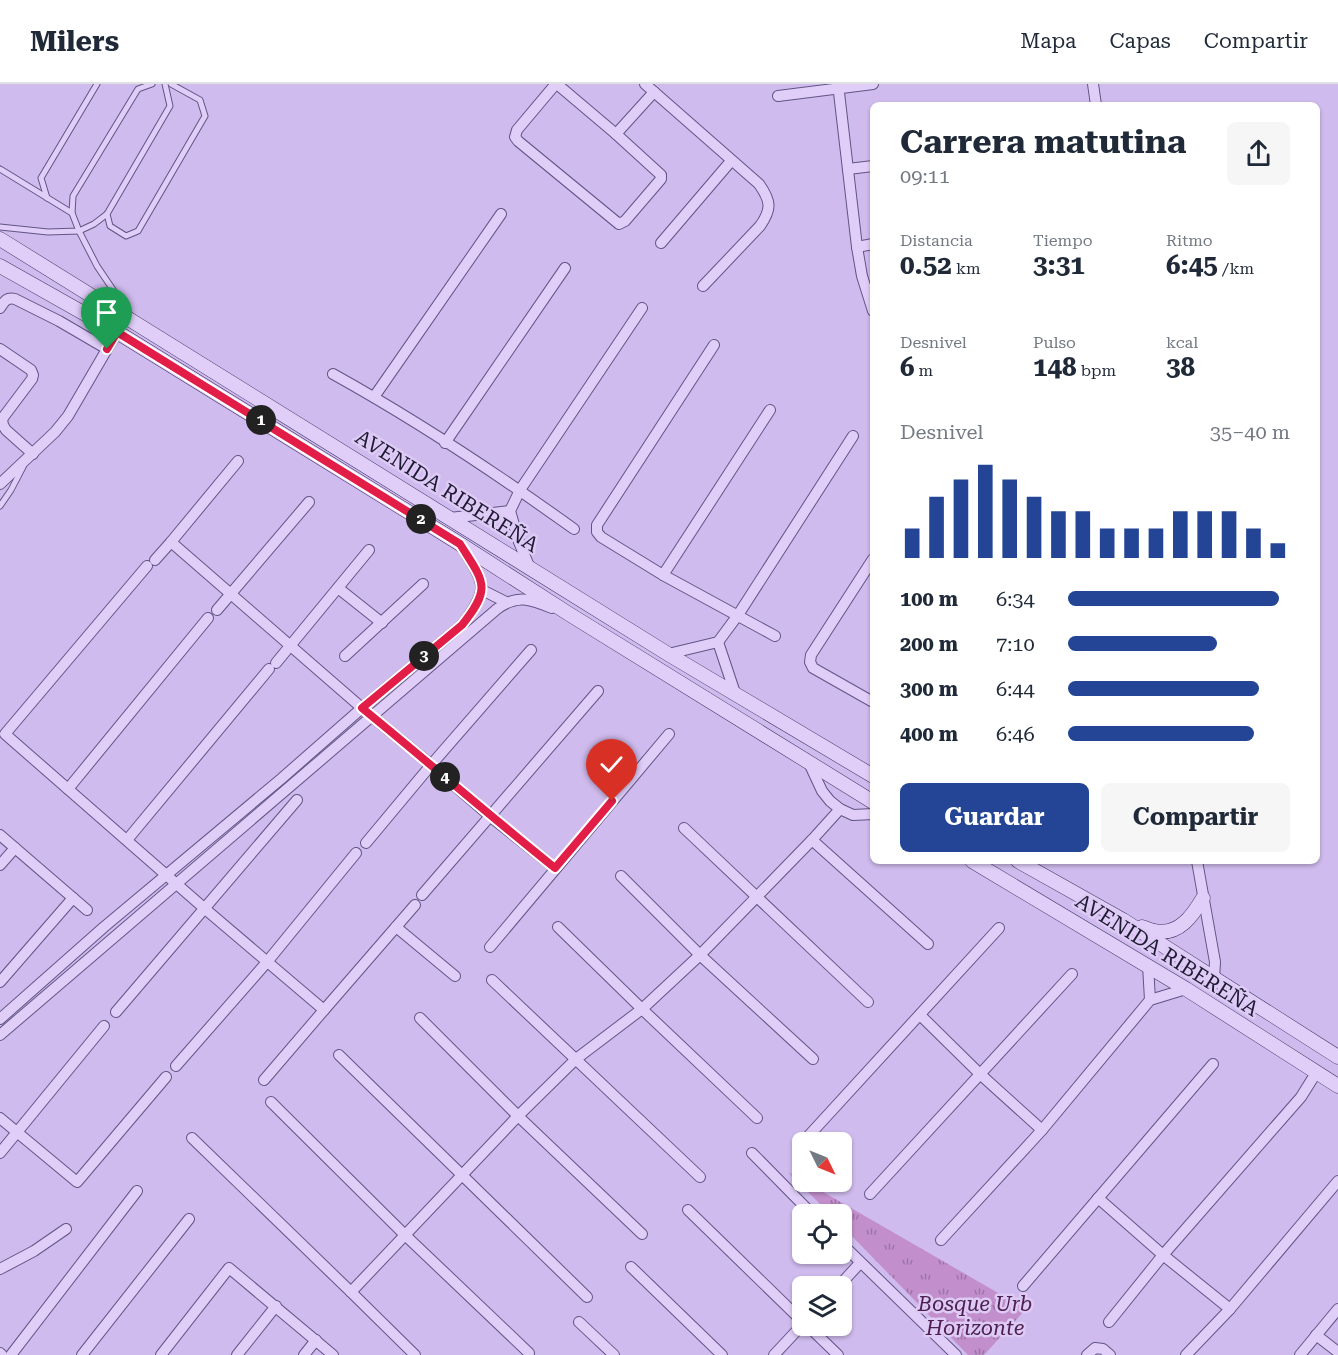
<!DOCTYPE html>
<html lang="es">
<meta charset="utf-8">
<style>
body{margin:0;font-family:"Roboto Serif",serif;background:#f6f6f7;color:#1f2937;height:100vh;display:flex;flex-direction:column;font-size:22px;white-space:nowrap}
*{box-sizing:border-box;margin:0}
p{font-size:20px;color:#747a83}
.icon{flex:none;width:33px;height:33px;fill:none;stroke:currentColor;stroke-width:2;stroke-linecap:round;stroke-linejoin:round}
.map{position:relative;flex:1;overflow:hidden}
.details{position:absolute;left:870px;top:18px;width:450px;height:762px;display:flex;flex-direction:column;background:#fff;border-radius:9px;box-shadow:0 2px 4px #0004}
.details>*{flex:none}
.needle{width:39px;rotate:133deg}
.tools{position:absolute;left:792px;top:1048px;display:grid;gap:12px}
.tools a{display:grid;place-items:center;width:60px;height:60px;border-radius:9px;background:#fff;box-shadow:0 2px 4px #0004;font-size:30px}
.pin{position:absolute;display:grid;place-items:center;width:51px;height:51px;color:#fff;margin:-62px -26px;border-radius:50% 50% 50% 0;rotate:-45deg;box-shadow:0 0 6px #0007}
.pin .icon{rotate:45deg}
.km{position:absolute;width:30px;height:30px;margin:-15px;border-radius:50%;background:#222;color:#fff;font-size:16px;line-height:30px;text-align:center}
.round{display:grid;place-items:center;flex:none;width:63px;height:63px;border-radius:9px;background:#f6f6f7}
.head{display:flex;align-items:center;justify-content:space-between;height:102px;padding:0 30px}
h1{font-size:33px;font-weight:700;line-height:45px}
.stats{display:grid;grid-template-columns:repeat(3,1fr);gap:9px;height:102px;padding:6px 30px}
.stats div{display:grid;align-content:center}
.stats b{font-size:26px;font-weight:700}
.stats small{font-size:16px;font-weight:400}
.stats p{font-size:16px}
.chart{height:168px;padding:12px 30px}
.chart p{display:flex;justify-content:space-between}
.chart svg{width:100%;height:108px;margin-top:6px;stroke:#244595;stroke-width:6}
.action{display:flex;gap:12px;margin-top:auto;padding:12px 30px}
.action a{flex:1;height:69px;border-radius:9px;background:#244595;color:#fff;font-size:24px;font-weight:700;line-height:69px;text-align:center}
.action a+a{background:#f6f6f7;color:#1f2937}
ul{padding:0 30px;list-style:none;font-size:20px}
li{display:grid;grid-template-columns:96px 72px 1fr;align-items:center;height:45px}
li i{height:15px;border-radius:8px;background:#244595}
header{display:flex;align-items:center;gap:36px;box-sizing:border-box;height:84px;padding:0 30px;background:#fff;border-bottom:2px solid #e0e1e3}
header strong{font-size:28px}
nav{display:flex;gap:33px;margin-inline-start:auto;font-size:21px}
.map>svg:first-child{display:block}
.park{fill:url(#park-tufts)}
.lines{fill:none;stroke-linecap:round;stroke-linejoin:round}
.lane-casing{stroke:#615585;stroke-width:7}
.street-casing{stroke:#615585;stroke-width:12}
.secondary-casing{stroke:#433967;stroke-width:15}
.lane{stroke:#e0cef9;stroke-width:5}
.street{stroke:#e0cef9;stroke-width:10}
.secondary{stroke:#e0cef9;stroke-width:14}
.route-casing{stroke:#fff;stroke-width:12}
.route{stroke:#e11d48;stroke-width:8}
.labels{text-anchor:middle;stroke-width:5;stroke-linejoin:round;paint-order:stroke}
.street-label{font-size:21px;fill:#1f1a34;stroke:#ddcbf5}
.park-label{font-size:21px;font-style:italic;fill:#4f2051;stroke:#ddcbf5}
</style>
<header>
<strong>Milers</strong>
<nav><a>Mapa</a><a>Capas</a><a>Compartir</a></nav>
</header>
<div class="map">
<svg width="1338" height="1271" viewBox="0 0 1338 1271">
<defs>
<pattern id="park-tufts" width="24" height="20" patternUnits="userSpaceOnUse" patternTransform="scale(1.5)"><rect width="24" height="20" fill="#c28fcc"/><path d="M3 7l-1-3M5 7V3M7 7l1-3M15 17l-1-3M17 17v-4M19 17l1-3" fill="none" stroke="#9d74a6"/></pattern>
</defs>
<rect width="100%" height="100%" fill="#d0bbee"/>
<polygon class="park" points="788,1088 802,1096 802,1098 806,1098 1026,1225 984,1271 968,1271 842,1142 842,1131 831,1131"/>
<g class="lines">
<g class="lane-casing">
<g id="lane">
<polyline points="0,85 72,129"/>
<polyline points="47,114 41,94 97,0"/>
<polyline points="107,130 110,142 126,152 138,147 205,32 200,16 171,0"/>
<polyline points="0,143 48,148 79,147 94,140 107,130 170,22 165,0"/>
<polyline points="130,231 97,182 79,147 72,129 73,112 138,5 152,0"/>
<polyline points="0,422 11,406 23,383"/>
</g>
</g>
<g class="street-casing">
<g id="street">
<path d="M645,0L759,100C771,117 772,125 760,142L703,202"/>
<polyline points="838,0 857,163 862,192 873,227"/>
<polyline points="1093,0 1096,21"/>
<polygon points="558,1 616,50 661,91 661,95 625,137 619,140 518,57 515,53 517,46 554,2"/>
<polyline points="778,12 873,0"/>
<polyline points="616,50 654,8"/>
<polyline points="848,85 873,82"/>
<polyline points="661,159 731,77"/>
<polyline points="857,163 873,160"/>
<path d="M0,224C4,218 6,213 15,215L59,237L107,265"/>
<polyline points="714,261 597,441 597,448 601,453 663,491 775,552"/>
<polyline points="0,265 31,286 33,291 32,295 2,335 3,341 6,346 33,370"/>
<path d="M333,290C416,336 496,389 574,445"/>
<polyline points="374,313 501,130"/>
<polyline points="445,359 565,184"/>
<polyline points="238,377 171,458 362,624 431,681 491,733 555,784"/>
<polyline points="0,400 55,348 68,332 117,248"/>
<polyline points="450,434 510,427"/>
<polyline points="873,475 811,571 810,578 813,584 873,618"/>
<polyline points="155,476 171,458"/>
<polyline points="147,482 5,650 204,824 324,926 264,996"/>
<polyline points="529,482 519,458 510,427 520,406 642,224"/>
<polyline points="663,491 770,326"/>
<polyline points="338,504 382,539"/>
<polyline points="482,506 506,518"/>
<polyline points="217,526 309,418"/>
<polyline points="718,558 735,609"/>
<polyline points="668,570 718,558 738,531 853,352"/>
<polyline points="345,572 423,500"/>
<polyline points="276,579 369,466"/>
<polyline points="809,679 822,707 830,717 840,725 853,731 873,730"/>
<polyline points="68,705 208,534"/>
<polyline points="840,725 812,756 928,860"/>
<polyline points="684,744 868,918"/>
<polyline points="0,751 87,826"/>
<polyline points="127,756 269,585"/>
<polyline points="366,759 431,681 531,566"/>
<polyline points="1197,777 1215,878 1214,895"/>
<polyline points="0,781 15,764"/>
<polyline points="621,792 700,871 813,975"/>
<polyline points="422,811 598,607"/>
<polyline points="396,843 455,892"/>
<polyline points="558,843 642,925 757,1034"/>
<polyline points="490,863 669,650"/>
<polyline points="1148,881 1150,916"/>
<polyline points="492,896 700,1093"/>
<polyline points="0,898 73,814"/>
<polyline points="324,926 415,821"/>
<polyline points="116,928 297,716"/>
<polyline points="920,931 980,990 1042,1046"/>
<polyline points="420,934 518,1032 642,1150"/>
<path d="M0,935L104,843L281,695L362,624L462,541C491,504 484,499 462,463"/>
<path d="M0,951L497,525C517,510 530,515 552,524"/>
<polyline points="339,971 587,1213"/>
<polyline points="176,982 267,878 356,769"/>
<polyline points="271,1018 405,1151 529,1269"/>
<polyline points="0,1034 77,1098 166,993"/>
<polyline points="192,1054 351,1208 518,1032 576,975 642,925 700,871 812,756"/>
<polyline points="803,1058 999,844"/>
<polyline points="0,1069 104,942"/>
<polyline points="752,1069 813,1131"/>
<polyline points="870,1110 1072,890"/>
<polyline points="1098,1114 1163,1171 1230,1225"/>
<polyline points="688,1126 802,1237"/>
<polyline points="941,1156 1042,1046 1150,916 1186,905"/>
<polyline points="842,1160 956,1271"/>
<polyline points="631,1183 722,1271"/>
<polyline points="0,1185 34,1167 66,1145"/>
<polyline points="1023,1202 1213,980"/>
<polyline points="838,1203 860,1179"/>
<polyline points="351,1208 415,1271"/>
<polyline points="579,1238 614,1271"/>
<polyline points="1109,1238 1163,1171 1301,1013 1316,989"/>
<polyline points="808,1242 838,1271"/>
<polyline points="1316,1251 1338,1268"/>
<polyline points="0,1269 2,1271"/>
<polyline points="11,1271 137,1107"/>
<polyline points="82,1271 189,1135"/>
<polyline points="161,1271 229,1184 333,1271"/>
<polyline points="237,1271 276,1222"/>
<polyline points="304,1271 316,1256"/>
<polyline points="774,1271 802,1241"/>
<polyline points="1087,1271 1095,1264 1103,1265 1110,1271"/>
<polyline points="1186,1271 1230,1225 1338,1097"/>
<polyline points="1300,1271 1338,1225"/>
</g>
</g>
<g class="secondary-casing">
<g id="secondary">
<polyline points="0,155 668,570 873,692"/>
<polyline points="0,182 117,248 457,458 569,530 873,718"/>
<polyline points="972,777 1186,905 1338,1002"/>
<polyline points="1018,777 1123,836 1338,973"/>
<path d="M1142,843C1146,844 1151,847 1155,847C1179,852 1193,831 1203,814"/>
</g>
</g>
<use href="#lane" class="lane"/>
<use href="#street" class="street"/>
<use href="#secondary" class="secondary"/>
</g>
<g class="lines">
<g class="route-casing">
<path id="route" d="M107,265L117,248L460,460C483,497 493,503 462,541L362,624C427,677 490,732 555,784L612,717"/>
</g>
<use href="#route" class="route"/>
</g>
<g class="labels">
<g class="street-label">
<text transform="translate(447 407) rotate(32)" y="7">AVENIDA RIBEREÑA</text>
<text transform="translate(1167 871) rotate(32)" y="7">AVENIDA RIBEREÑA</text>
</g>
<g class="park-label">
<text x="975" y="1227">Bosque Urb<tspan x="975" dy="24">Horizonte</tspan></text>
</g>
</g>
</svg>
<div class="tools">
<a><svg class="needle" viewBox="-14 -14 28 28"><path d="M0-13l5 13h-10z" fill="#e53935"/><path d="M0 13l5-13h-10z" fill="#747a83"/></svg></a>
<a><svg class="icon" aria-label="locate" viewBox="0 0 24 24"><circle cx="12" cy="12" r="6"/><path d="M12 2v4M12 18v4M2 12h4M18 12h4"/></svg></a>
<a><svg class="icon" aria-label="layers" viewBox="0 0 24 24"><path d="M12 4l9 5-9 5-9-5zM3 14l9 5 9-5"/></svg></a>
</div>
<div class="pin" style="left:107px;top:265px;background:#1e9e55"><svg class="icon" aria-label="arrive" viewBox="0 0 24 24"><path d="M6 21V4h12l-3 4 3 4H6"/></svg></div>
<div class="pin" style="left:612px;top:717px;background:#d93025"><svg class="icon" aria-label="check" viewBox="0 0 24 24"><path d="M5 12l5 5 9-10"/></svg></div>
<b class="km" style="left:261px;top:336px">1</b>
<b class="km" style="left:421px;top:435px">2</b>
<b class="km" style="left:424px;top:572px">3</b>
<b class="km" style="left:445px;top:693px">4</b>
<section class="details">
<div class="head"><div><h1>Carrera matutina</h1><p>09:11</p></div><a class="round"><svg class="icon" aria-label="share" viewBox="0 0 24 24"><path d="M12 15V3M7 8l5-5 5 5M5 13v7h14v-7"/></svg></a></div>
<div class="stats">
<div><p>Distancia</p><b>0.52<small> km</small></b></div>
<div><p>Tiempo</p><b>3:31</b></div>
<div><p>Ritmo</p><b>6:45<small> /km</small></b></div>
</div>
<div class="stats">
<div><p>Desnivel</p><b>6<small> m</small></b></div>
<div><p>Pulso</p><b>148<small> bpm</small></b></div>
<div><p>kcal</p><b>38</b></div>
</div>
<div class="chart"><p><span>Desnivel</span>35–40 m</p>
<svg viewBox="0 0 160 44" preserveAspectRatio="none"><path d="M5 44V32M15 44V19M25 44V12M35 44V6M45 44V12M55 44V19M65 44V25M75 44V25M85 44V32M95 44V32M105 44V32M115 44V25M125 44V25M135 44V25M145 44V32M155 44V38"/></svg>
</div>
<ul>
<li><b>100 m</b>6:34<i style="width:95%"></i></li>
<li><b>200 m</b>7:10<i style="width:67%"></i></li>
<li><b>300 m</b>6:44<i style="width:86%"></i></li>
<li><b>400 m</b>6:46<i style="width:84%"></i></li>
</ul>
<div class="action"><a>Guardar</a><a>Compartir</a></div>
</section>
</div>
